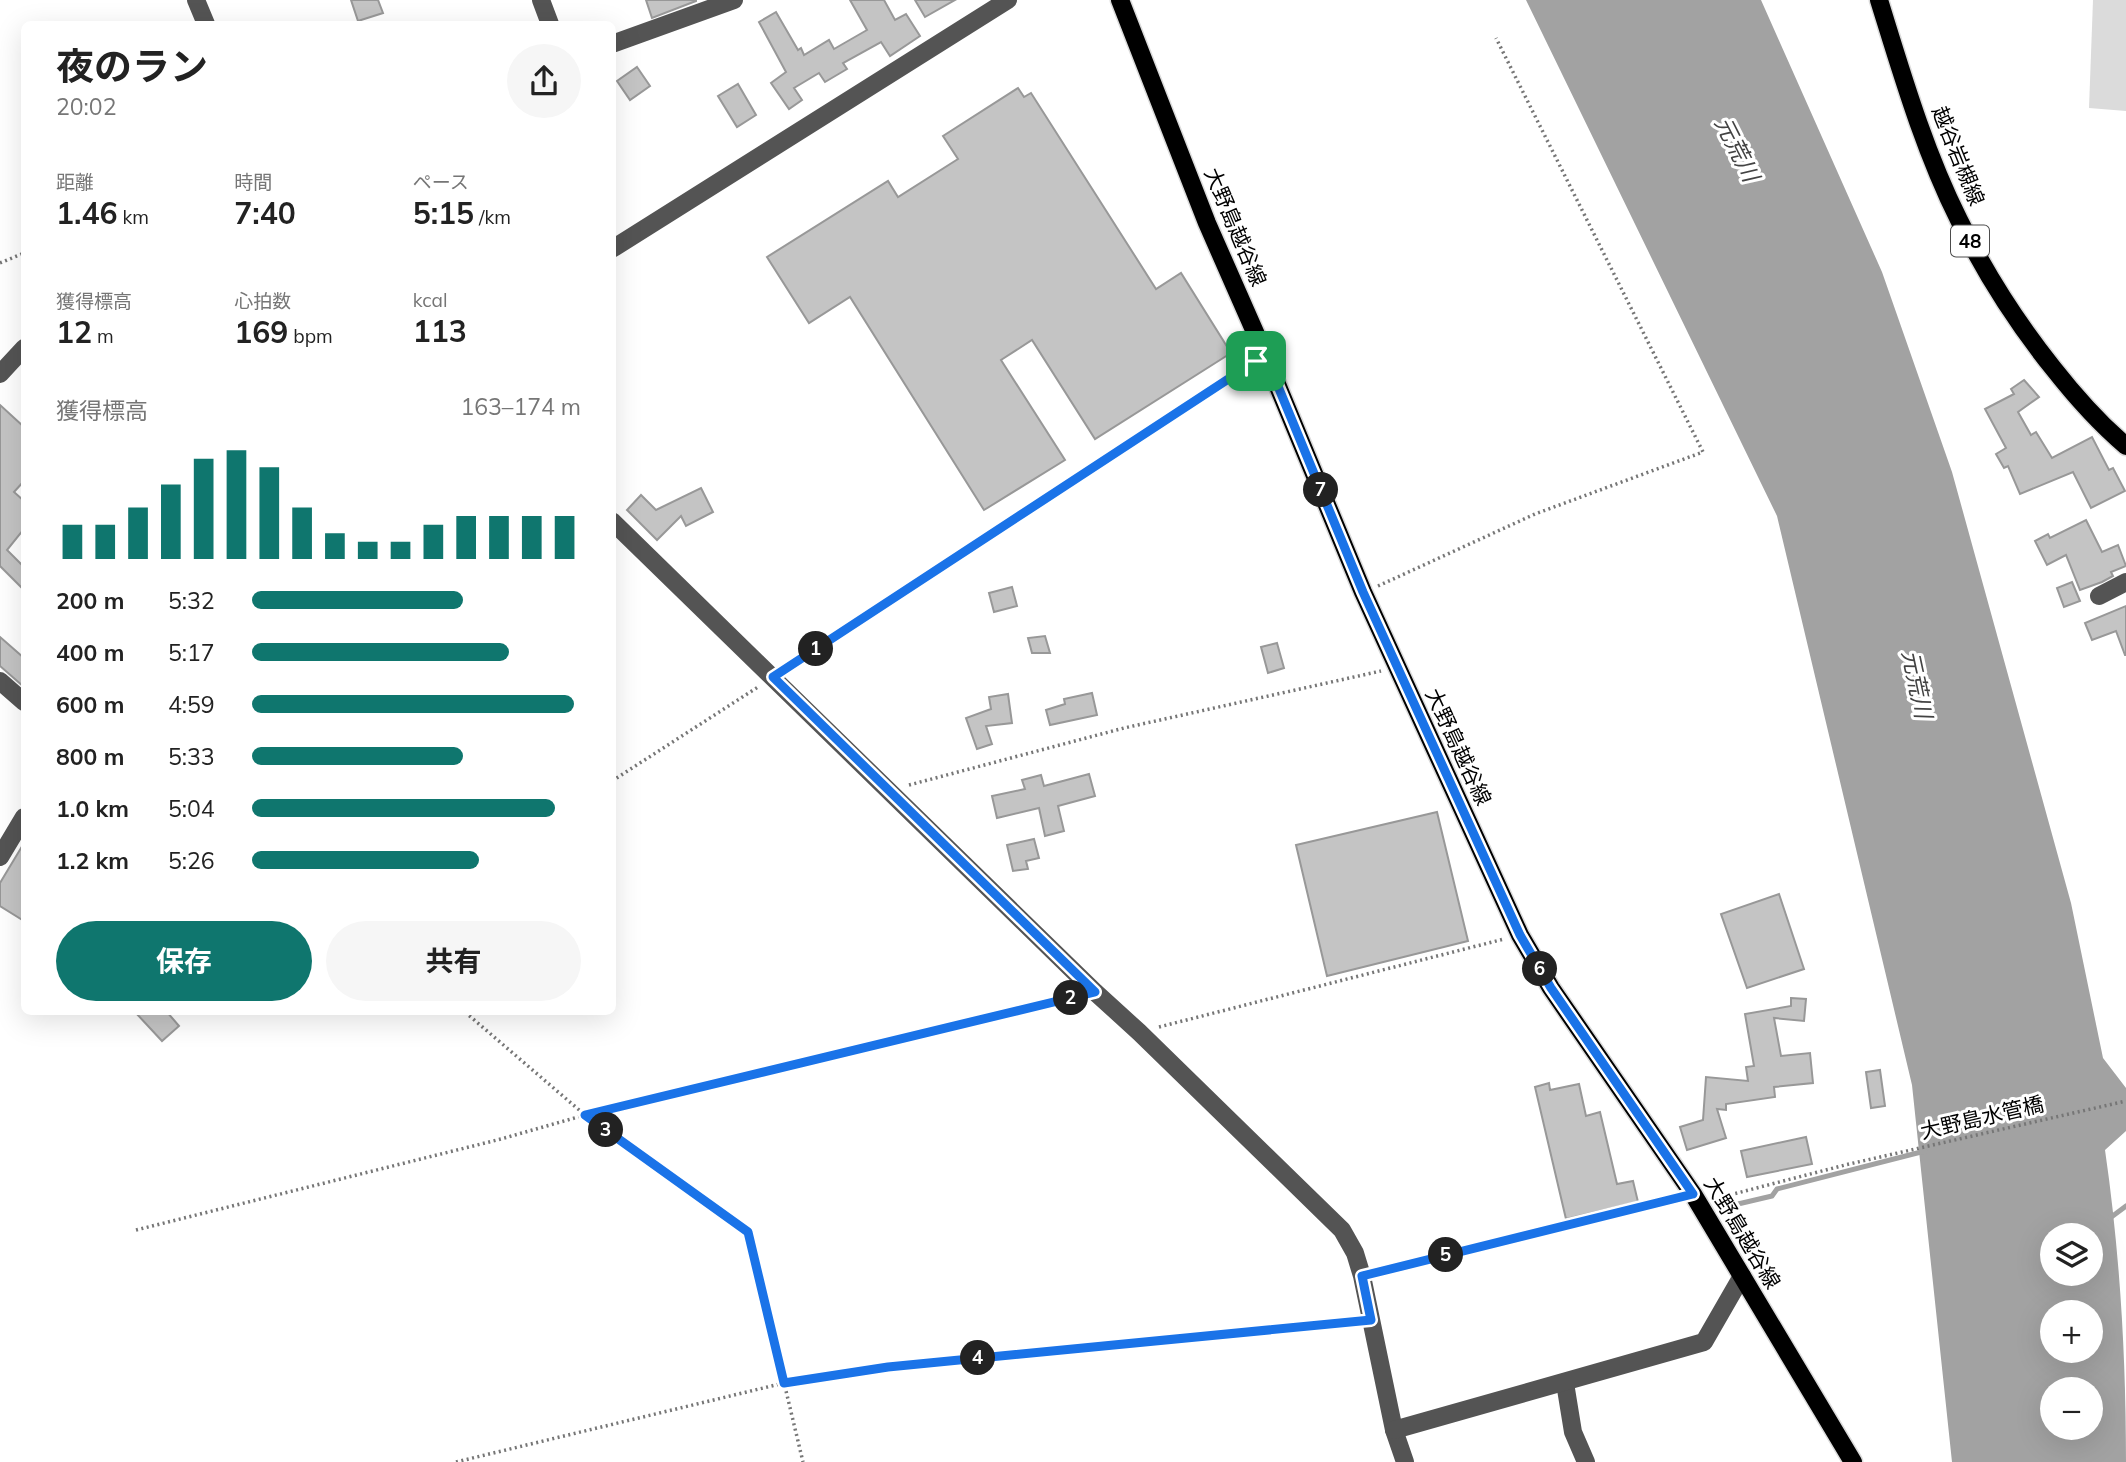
<!DOCTYPE html>
<html lang="ja">
<meta charset="utf-8">
<style>
body{margin:0;font-family:Mulish,"Noto Sans JP",sans-serif;background:#f6f6f6;color:#222;height:100vh;display:flex;flex-direction:column;font-size:26px;white-space:nowrap}
*{box-sizing:border-box;margin:0}
p{font-size:23px;color:#767676}
.icon{flex:none;width:38px;height:38px;fill:none;stroke:currentColor;stroke-width:2;stroke-linecap:round;stroke-linejoin:round}
.map{position:relative;flex:1;overflow:hidden}
.side{position:absolute;left:21px;top:21px;width:595px;height:994px;display:flex;flex-direction:column;background:#fff;border-radius:10px;box-shadow:0 7px 28px #0002}
.side>*{flex:none}
.controls{position:absolute;left:2040px;top:1223px;display:grid;gap:14px}
.controls a{display:grid;place-items:center;width:63px;height:63px;border-radius:50%;background:#fff;box-shadow:0 7px 28px #0002;font-size:35px}
.pin{position:absolute;display:grid;place-items:center;width:60px;height:60px;color:#fff;margin:-30px;border-radius:14px;box-shadow:0 4px 10px #0006}
.km{position:absolute;width:35px;height:35px;margin:-18px;border-radius:50%;background:#222;color:#fff;font-size:19px;line-height:35px;text-align:center}
.round{display:grid;place-items:center;flex:none;width:74px;height:74px;border-radius:37px;background:#f6f6f6}
.headline{display:flex;align-items:center;justify-content:space-between;height:119px;padding:0 35px}
h1{font-size:38px;font-weight:700;line-height:52px}
.stats{display:grid;grid-template-columns:repeat(3,1fr);gap:10px;height:119px;padding:7px 35px}
.stats div{display:grid;align-content:center}
.stats b{font-size:30px;font-weight:700}
.stats small{font-size:19px;font-weight:400}
.stats p{font-size:19px}
.chart{height:196px;padding:14px 35px}
.chart p{display:flex;justify-content:space-between}
.chart svg{width:100%;height:126px;margin-top:7px;stroke:#0f766e;stroke-width:6}
.primary-button{display:flex;gap:14px;margin-top:auto;padding:14px 35px}
.primary-button a{flex:1;height:80px;border-radius:42px;background:#0f766e;color:#fff;font-size:28px;font-weight:700;line-height:80px;text-align:center}
.primary-button a+a{background:#f6f6f6;color:#222}
ul{padding:0 35px;list-style:none;font-size:23px}
li{display:grid;grid-template-columns:112px 84px 1fr;align-items:center;height:52px}
li i{height:18px;border-radius:9px;background:#0f766e}
.map>svg:first-child{display:block}
.green{fill:#dbdbdb}
.water{fill:#a2a2a2;fill-rule:evenodd}
.lines{fill:none;stroke-linecap:round;stroke-linejoin:round}
.stream{stroke:#a2a2a2;stroke-width:5}
.building{fill:#c4c4c4;stroke:#989898;stroke-width:2}
.major-casing{stroke:#dbdbdb;stroke-width:21}
.path{stroke:#767676;stroke-width:3.5;stroke-dasharray:2 3.5;stroke-linecap:butt}
.minor{stroke:#545454;stroke-width:18}
.major{stroke:#000;stroke-width:18}
.route-casing{stroke:#fff;stroke-width:14}
.route{stroke:#1a73e8;stroke-width:9}
.labels{text-anchor:middle;stroke-width:6;stroke-linejoin:round;paint-order:stroke}
.shield{fill:#fff;stroke:#4c4c4c;stroke-width:2}
.shield-label{font-size:19px;font-weight:bold;fill:#000}
.street-label{font-size:21px;fill:#000;stroke:#fff}
.water-label{font-size:23px;font-style:italic;fill:#434343;stroke:#fff}
</style>
<div class="map">
<svg width="2126" height="1462" viewBox="0 0 2126 1462">
<rect width="100%" height="100%" fill="#fff"/>
<polygon class="green" points="2093,0 2126,0 2126,111 2089,108"/>
<path class="water" d="M1526,0H1761L1882,272L1952,472L2071,903L2103,1058L2126,1088V1131L2105,1150C2120,1253 2126,1358 2126,1462H1952L1912,1085L1777,516ZM2053,1236H2091V1274H2053ZM2053,1312H2091V1351H2053ZM2053,1390H2091V1428H2053Z"/>
<g class="lines">
<g class="stream">
<polyline points="1738,1204 1772,1196 1777,1189 1925,1151"/>
<polyline points="2110,1218 2126,1206"/>
</g>
</g>
<g class="building">
<polygon points="351,0 378,0 383,13 358,21"/>
<polygon points="646,0 696,0 696,1 652,18"/>
<polygon points="850,0 884,0 895,20 906,14 920,36 890,56 881,42 843,63 847,69 825,82 819,73 794,88 802,100 789,109 771,83 786,72 759,22 776,12 798,50 801,48 804,55 829,40 834,49 867,30"/>
<polygon points="915,0 955,0 925,17"/>
<polygon points="637,67 650,86 630,100 617,81"/>
<polygon points="738,84 756,115 737,127 718,96"/>
<polygon points="1018,88 1024,97 1031,93 1156,289 1181,273 1231,353 1095,439 1032,340 1001,360 1065,460 984,510 850,297 809,323 767,257 888,181 898,197 958,159 943,136"/>
<polygon points="2024,380 2039,397 2018,412 2031,435 2036,432 2052,458 2092,437 2109,470 2113,468 2125,491 2091,508 2073,472 2020,494 2008,466 2004,468 1996,454 2006,448 1985,409 2014,394 2011,389"/>
<polygon points="0,405 24,427 24,481 14,492 24,501 24,529 7,550 24,567 24,590 0,566"/>
<polygon points="701,488 713,512 686,526 681,516 657,540 627,510 641,495 656,510"/>
<polygon points="2086,520 2102,552 2118,545 2126,566 2111,572 2113,576 2102,582 2080,590 2066,555 2047,565 2035,541 2048,534 2050,538"/>
<polygon points="2072,582 2080,601 2064,607 2057,588"/>
<polygon points="1012,587 1017,606 994,612 989,593"/>
<polygon points="2126,606 2126,655 2125,655 2116,631 2092,640 2085,623"/>
<polygon points="1045,636 1050,653 1032,653 1028,638"/>
<polygon points="0,637 24,658 24,687 0,666"/>
<polygon points="1277,643 1284,668 1268,673 1261,647"/>
<polygon points="1092,693 1097,715 1050,725 1046,710 1065,704 1064,699"/>
<polygon points="1008,694 1012,723 986,726 992,744 977,749 966,718 991,709 989,697"/>
<polygon points="1089,774 1095,796 1058,806 1064,831 1045,836 1039,808 997,818 992,796 1025,789 1022,780 1041,775 1044,786"/>
<polygon points="1437,812 1468,941 1327,976 1296,845"/>
<polygon points="1034,839 1039,858 1026,861 1028,869 1013,871 1007,845"/>
<polygon points="24,843 24,921 0,906 0,883"/>
<polygon points="1779,894 1804,969 1747,988 1721,914"/>
<polygon points="1791,998 1806,999 1804,1021 1774,1018 1781,1056 1810,1053 1813,1083 1774,1087 1775,1097 1726,1104 1726,1110 1717,1109 1726,1138 1687,1150 1680,1127 1703,1120 1706,1077 1748,1081 1746,1067 1754,1066 1745,1014 1791,1006"/>
<polygon points="135,1012 167,1012 179,1026 162,1041"/>
<polygon points="1880,1070 1885,1106 1871,1108 1866,1072"/>
<polygon points="1549,1083 1550,1090 1579,1084 1586,1116 1600,1112 1617,1184 1633,1181 1638,1202 1566,1219 1535,1087"/>
<polygon points="1806,1137 1812,1164 1747,1177 1741,1151"/>
</g>
<g class="lines">
<g class="major-casing">
<g id="major">
<polyline points="1120,0 1207,223 1265,355 1363,592 1520,935 1551,988 1693,1194 1853,1462"/>
<path d="M1879,0C1902,74 1924,150 1959,220C1985,273 2017,323 2053,368C2075,396 2099,423 2126,446"/>
</g>
</g>
<g class="path">
<polyline points="0,263 24,253"/>
<polyline points="1378,586 1535,514 1703,452 1496,38"/>
<polyline points="788,667 1250,365"/>
<polyline points="612,781 758,687"/>
<polyline points="909,785 1124,728 1381,671"/>
<polyline points="465,1012 585,1115 748,1232 803,1462"/>
<polyline points="1159,1027 1504,939"/>
<polyline points="1714,1199 1845,1165 2126,1101"/>
<polyline points="136,1230 501,1139 585,1115 1075,997"/>
<polyline points="1379,1272 1677,1198"/>
<polyline points="456,1462 784,1383 888,1367 1355,1322"/>
</g>
<g class="minor">
<polyline points="196,0 206,24"/>
<polyline points="541,0 550,24"/>
<polyline points="612,44 734,0"/>
<polyline points="612,249 1008,0"/>
<polyline points="0,374 24,348"/>
<polyline points="612,521 1095,992 1139,1032 1342,1230 1355,1253 1362,1276 1394,1430 1405,1462"/>
<polyline points="2099,596 2126,582"/>
<polyline points="0,681 24,702"/>
<polyline points="0,857 24,817"/>
<polyline points="1565,1383 1573,1432 1586,1462"/>
<polyline points="1394,1430 1704,1342 1742,1276"/>
</g>
<use href="#major" class="major"/>
</g>
<g class="lines">
<g class="route-casing">
<polygon id="route" points="1265,355 1363,592 1520,935 1551,988 1693,1194 1362,1276 1371,1320 888,1367 784,1383 748,1232 585,1115 1095,992 773,677"/>
</g>
<use href="#route" class="route"/>
</g>
<g class="labels">
<rect class="shield" x="1951" y="225.5" width="38" height="31" rx="5"/>
<g class="shield-label">
<text x="1970" y="248">48</text>
</g>
<g class="street-label">
<text transform="translate(1958 156) rotate(68)" y="7">越谷岩槻線</text>
<text transform="translate(1235 227) rotate(67)" y="7">大野島越谷線</text>
<text transform="translate(1458 747) rotate(65)" y="7">大野島越谷線</text>
<text transform="translate(1982 1118) rotate(-13)" y="7">大野島水管橋</text>
<text transform="translate(1742 1233) rotate(59)" y="7">大野島越谷線</text>
</g>
<g class="water-label">
<text transform="translate(1737 149) rotate(63)" y="8">元荒川</text>
<text transform="translate(1917 684) rotate(78)" y="8">元荒川</text>
</g>
</g>
</svg>
<div class="controls">
<a><svg class="icon" aria-label="layers" viewBox="0 0 24 24"><path d="M12 4l9 5-9 5-9-5zM3 14l9 5 9-5"/></svg></a>
<a>+</a>
<a>−</a>
</div>
<div class="pin" style="left:1256px;top:361px;background:#1e9e55"><svg class="icon" aria-label="arrive" viewBox="0 0 24 24"><path d="M6 21V4h12l-3 4 3 4H6"/></svg></div>
<b class="km" style="left:816px;top:649px">1</b>
<b class="km" style="left:1071px;top:998px">2</b>
<b class="km" style="left:606px;top:1130px">3</b>
<b class="km" style="left:978px;top:1358px">4</b>
<b class="km" style="left:1446px;top:1255px">5</b>
<b class="km" style="left:1540px;top:969px">6</b>
<b class="km" style="left:1321px;top:490px">7</b>
<section class="side">
<div class="headline"><div><h1>夜のラン</h1><p>20:02</p></div><a class="round"><svg class="icon" aria-label="share" viewBox="0 0 24 24"><path d="M12 15V3M7 8l5-5 5 5M5 13v7h14v-7"/></svg></a></div>
<div class="stats">
<div><p>距離</p><b>1.46<small> km</small></b></div>
<div><p>時間</p><b>7:40</b></div>
<div><p>ペース</p><b>5:15<small> /km</small></b></div>
</div>
<div class="stats">
<div><p>獲得標高</p><b>12<small> m</small></b></div>
<div><p>心拍数</p><b>169<small> bpm</small></b></div>
<div><p>kcal</p><b>113</b></div>
</div>
<div class="chart"><p><span>獲得標高</span>163–174 m</p>
<svg viewBox="0 0 160 44" preserveAspectRatio="none"><path d="M5 44V32M15 44V32M25 44V26M35 44V18M45 44V9M55 44V6M65 44V12M75 44V26M85 44V35M95 44V38M105 44V38M115 44V32M125 44V29M135 44V29M145 44V29M155 44V29"/></svg>
</div>
<ul>
<li><b>200 m</b>5:32<i style="width:64%"></i></li>
<li><b>400 m</b>5:17<i style="width:78%"></i></li>
<li><b>600 m</b>4:59<i style="width:98%"></i></li>
<li><b>800 m</b>5:33<i style="width:64%"></i></li>
<li><b>1.0 km</b>5:04<i style="width:92%"></i></li>
<li><b>1.2 km</b>5:26<i style="width:69%"></i></li>
</ul>
<div class="primary-button"><a>保存</a><a>共有</a></div>
</section>
</div>
